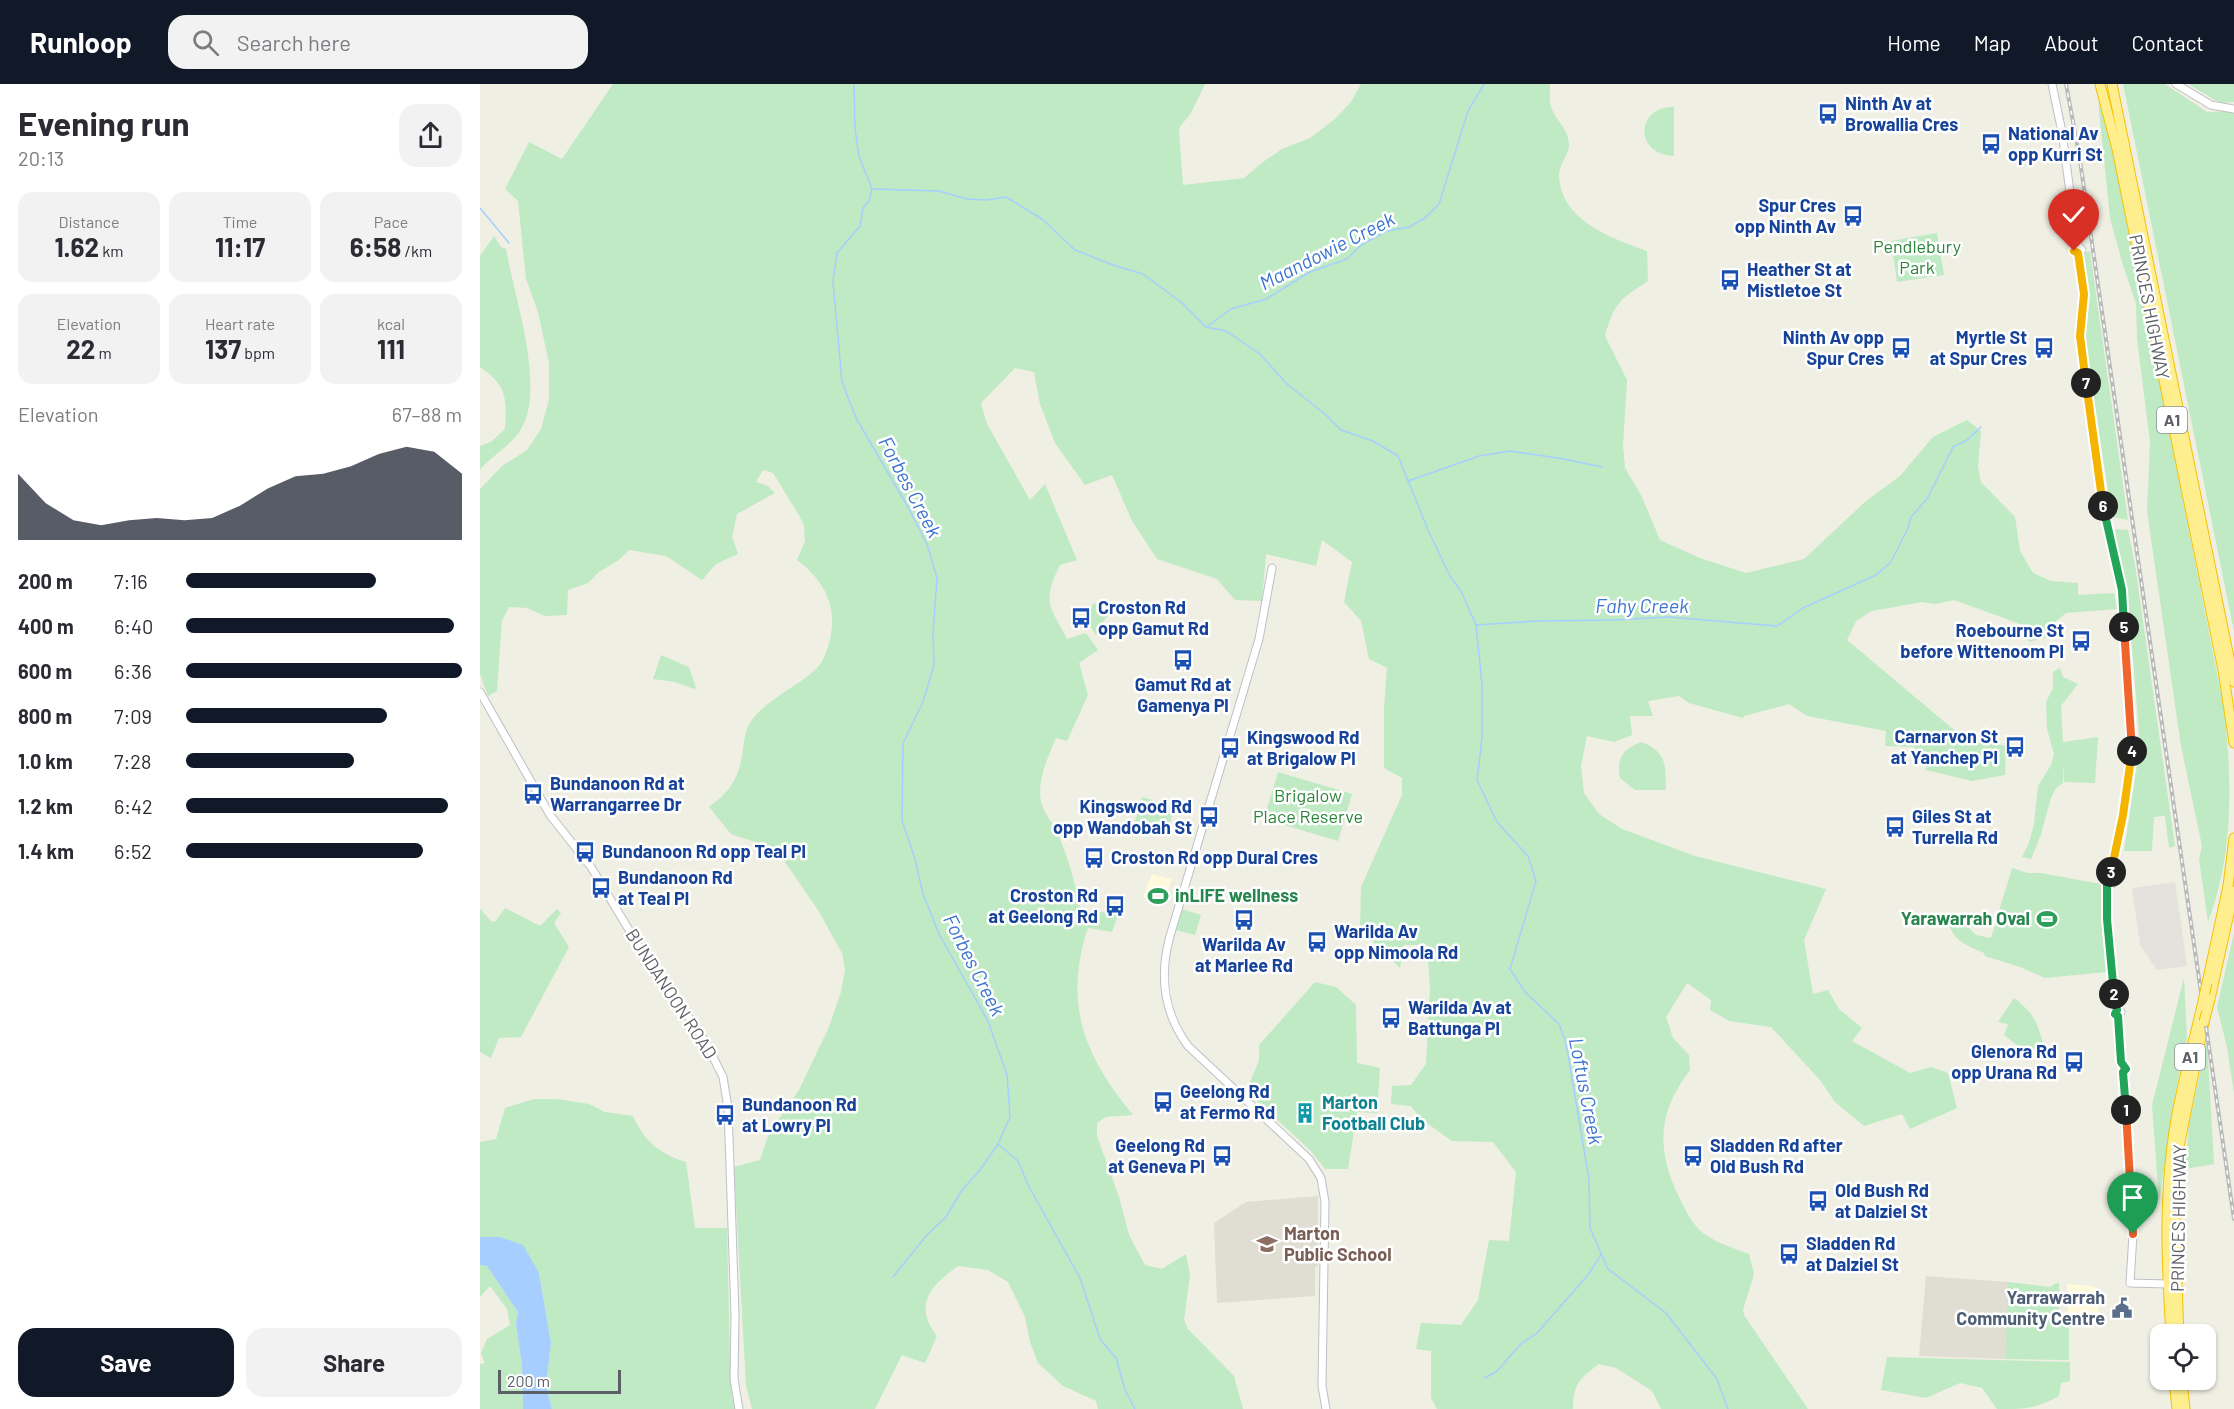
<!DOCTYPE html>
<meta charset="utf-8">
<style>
body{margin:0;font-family:Barlow,sans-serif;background:#f2f2f3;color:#2b2b33;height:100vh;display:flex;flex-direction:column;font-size:22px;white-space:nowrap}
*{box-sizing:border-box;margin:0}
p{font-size:20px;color:#7c7c81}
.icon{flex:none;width:33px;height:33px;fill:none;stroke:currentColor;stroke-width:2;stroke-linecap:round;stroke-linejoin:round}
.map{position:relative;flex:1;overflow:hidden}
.sheet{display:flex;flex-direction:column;background:#fff;width:480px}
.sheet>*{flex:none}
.controls{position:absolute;left:1670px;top:1240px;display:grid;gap:12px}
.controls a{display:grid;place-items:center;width:66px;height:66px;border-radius:12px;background:#fff;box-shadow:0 2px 4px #0004;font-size:30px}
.scale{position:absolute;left:18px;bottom:15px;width:123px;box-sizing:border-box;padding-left:6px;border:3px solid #5c6066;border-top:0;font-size:16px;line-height:21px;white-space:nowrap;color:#5c6066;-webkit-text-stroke:4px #fff;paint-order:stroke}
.pin{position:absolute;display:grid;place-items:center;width:51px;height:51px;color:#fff;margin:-62px -26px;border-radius:50% 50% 50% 0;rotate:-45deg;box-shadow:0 0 6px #0007}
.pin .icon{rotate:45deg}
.km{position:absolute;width:30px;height:30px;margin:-15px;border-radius:50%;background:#222;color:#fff;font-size:16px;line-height:30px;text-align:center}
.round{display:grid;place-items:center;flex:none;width:63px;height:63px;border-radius:18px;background:#f2f2f3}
.head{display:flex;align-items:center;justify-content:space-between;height:102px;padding:0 18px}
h1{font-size:33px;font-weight:700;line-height:45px}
.figures{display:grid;grid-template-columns:repeat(3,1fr);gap:9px;height:102px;padding:6px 18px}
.figures div{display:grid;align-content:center;border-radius:15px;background:#f2f2f3;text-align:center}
.figures b{font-size:26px;font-weight:700}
.figures small{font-size:16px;font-weight:400}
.figures p{font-size:16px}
.chart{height:168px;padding:12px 18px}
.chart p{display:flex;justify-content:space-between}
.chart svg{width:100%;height:108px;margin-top:6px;fill:#111827;opacity:.7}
.cta{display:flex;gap:12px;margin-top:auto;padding:12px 18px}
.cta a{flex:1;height:69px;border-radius:18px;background:#111827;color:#fff;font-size:24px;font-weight:700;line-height:69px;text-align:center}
.cta a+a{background:#f2f2f3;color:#2b2b33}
ul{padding:0 18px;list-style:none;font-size:20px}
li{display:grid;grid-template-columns:96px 72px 1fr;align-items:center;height:45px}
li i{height:15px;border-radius:8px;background:#111827}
header{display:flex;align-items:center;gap:36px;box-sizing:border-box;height:84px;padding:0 30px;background:#111827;color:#fff}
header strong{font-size:28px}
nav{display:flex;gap:33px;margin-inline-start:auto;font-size:21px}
.search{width:420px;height:54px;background:#f2f2f3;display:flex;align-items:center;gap:15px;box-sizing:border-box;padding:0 21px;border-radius:18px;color:#7c7c81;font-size:22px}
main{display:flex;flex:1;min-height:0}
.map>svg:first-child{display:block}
.commercial{fill:#fffadb}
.industrial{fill:#e4e2dc}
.education{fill:#e0ded3}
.green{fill:#bfeac3}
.water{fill:#a6cfff}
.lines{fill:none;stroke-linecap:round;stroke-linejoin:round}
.stream{stroke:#a6cfff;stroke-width:1.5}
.secondary-casing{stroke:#bdc0c7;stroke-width:9}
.highway-casing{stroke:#f5c100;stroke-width:11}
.secondary{stroke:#fff;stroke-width:7}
.highway{stroke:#ffee8d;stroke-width:9}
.rail-casing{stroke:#b8b9b9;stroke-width:4}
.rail{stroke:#fff;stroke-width:1.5;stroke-dasharray:4.5;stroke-linecap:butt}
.highway-bridge-casing{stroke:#f5c100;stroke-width:11;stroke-linecap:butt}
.highway-bridge{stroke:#ffee8d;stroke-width:9}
.split-1-casing{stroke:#fff;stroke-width:12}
.split-2-casing{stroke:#fff;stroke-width:12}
.split-3-casing{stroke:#fff;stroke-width:12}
.split-4-casing{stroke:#fff;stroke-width:12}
.split-5-casing{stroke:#fff;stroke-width:12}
.split-6-casing{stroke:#fff;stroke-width:12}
.split-7-casing{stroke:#fff;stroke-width:12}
.split-8-casing{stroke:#fff;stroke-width:12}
.split-1{stroke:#f0652b;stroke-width:8}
.split-2{stroke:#22a559;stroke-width:8}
.split-3{stroke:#22a559;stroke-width:8}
.split-4{stroke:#f5b400;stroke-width:8}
.split-5{stroke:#f0652b;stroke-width:8}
.split-6{stroke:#22a559;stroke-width:8}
.split-7{stroke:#f5b400;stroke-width:8}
.split-8{stroke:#f5b400;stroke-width:8}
.labels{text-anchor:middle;stroke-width:5;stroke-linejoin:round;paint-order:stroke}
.shield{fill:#fff;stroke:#8d9094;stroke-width:1.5}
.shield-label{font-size:16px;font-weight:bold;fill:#5c6066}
.transit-label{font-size:18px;font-weight:bold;fill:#164399;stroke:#fff;text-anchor:start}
.park-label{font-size:18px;fill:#2d853a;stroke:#fff}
.street-label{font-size:18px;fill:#5c6066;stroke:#fff}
.leisure-label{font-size:18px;font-weight:bold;fill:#27864d;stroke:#fff;text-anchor:start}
.culture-label{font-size:18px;font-weight:bold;fill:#0d838f;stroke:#fff;text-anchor:start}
.education-label{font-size:18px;font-weight:bold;fill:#785e54;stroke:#fff;text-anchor:start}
.service-label{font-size:18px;font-weight:bold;fill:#4e5e75;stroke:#fff;text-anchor:end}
.water-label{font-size:20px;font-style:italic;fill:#3c75cf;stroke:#fff}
</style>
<header>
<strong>Runloop</strong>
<div class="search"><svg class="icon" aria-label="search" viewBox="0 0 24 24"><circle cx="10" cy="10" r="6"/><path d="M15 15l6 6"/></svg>Search here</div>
<nav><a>Home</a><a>Map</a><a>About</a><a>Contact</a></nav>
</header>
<main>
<section class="sheet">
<div class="head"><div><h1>Evening run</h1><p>20:13</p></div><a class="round"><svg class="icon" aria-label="share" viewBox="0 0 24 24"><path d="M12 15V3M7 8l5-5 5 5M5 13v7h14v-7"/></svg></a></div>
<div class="figures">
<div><p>Distance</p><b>1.62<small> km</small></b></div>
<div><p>Time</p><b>11:17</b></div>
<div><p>Pace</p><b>6:58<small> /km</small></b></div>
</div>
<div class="figures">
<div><p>Elevation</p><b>22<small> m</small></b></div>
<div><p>Heart rate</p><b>137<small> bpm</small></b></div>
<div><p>kcal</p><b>111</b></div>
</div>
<div class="chart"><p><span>Elevation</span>67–88 m</p>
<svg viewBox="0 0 160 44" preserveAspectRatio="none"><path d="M0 44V17L10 29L20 36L30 38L40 36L50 35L60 36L70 35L80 30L90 23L100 18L110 17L120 14L130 9L140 6L150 8L160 17V44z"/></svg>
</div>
<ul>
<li><b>200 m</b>7:16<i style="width:69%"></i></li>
<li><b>400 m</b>6:40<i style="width:97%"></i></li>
<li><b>600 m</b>6:36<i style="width:100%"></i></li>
<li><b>800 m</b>7:09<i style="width:73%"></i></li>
<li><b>1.0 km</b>7:28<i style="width:61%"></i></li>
<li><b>1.2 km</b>6:42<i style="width:95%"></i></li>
<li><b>1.4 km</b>6:52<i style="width:86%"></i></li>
</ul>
<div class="cta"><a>Save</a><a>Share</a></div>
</section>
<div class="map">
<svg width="1754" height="1325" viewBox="0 0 1754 1325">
<rect width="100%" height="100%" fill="#f0efe4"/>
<g class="commercial">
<polygon points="672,790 691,795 685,819 663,813"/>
<polygon points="1587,1200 1613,1202 1617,1206 1619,1233 1588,1234"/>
</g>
<polygon class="industrial" points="1695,798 1707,882 1677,886 1660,861 1652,804"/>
<g class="education">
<polygon points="838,1112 838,1181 835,1184 835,1212 737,1219 734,1139 766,1118"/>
<polygon points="1446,1192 1528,1198 1525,1275 1439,1272"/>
</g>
<g class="green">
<path d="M133,0H725L711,29L699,44L703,101L764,94L783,78L802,65L830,54L855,35L871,18L881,0H1070C1070,7 1069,17 1071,23C1076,37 1088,44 1089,60C1089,71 1079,80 1079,91C1080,136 1131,154 1167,167L1168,197C1140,215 1134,219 1125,252L1147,296L1143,362L1145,384L1162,413L1180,456L1220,474L1266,489L1324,475L1386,417L1420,392L1453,353L1487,336L1501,347L1498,383L1501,398L1535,433L1540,467L1553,489L1571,497L1598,499V511L1634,509L1637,525L1586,529L1574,539L1575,551L1549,558L1543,541L1474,516L1456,520L1442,518L1392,527L1376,537L1367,556L1473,645L1495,656L1526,662L1525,691L1492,697L1446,686L1447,671L1433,663L1405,662L1406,647L1327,632L1309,620L1264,632L1263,634L1209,619L1199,612L1168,617L1173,632H1150L1152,651L1134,658L1107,652L1101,682L1104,709L1119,730L1142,745L1215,772L1346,805L1324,856L1333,910L1348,906L1359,925L1382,944L1372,957L1430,989L1451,983L1468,989L1477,1024L1430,1045L1422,1030L1384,1042L1355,1018L1340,996L1291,943L1249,937L1230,926L1231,916L1207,899L1186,933L1193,954L1209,971L1210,986C1177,1029 1176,1067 1200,1115C1205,1126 1213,1141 1223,1149C1237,1159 1253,1164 1269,1170L1274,1190L1263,1226L1264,1231L1328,1325H1181L1172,1307L1136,1284L1119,1280C1100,1294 1093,1300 1093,1325H957L951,1314V1267L936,1265L941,1239L981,1241L998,1216L1009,1156L1029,1157L1036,1088L1013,1058L972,1057L941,1035L931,1022L911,1020L912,1002L931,1001L946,980L950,904L947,861H924L920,884L880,845L881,803L922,711V694L904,684V625L907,584L889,575L881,537L864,518L872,478L842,456L836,482L786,470L782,517L755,516L737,495L677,475L652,437L632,391L605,401L575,359L560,320L554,288L535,284L501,319L507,340L550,416L565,400L597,476L580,481C562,518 569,521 587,555L606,549L618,566L599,579L608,611L587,657L576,654C568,673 557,696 561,717C563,729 574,740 578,751C590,777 596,804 602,831L632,827L637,834L632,848L608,844C583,919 604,972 653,1031L626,1033L617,1039V1052L639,1113L649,1151L665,1181L682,1185L706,1170L710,1191L704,1236L708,1245L754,1292L763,1325H618L616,1317L583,1302L558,1279L550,1258L545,1233L528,1198L508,1186L478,1182C452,1201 432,1220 457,1252L445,1279L422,1271L395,1325H272L266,1302L254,1083L280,1076L289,1049L319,1006L349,943L361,908L365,886L362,869L338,826L296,765L251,750L229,723C252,706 259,693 263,666C264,657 265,647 270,639C284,616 318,603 337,584C344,577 348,564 350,555C358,522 343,495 317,476L325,457L324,442L320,433L293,389L283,386L276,398L288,402L295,409L257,430L252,453L258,470L236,480L222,496L186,472L149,466L139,476L119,488L108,499L88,506L87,531L65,532L47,524L29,523L22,537L17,607L8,612L0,590V405L22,382L47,366L61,345L69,315V279L58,228L46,195L38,117L25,105L49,58L82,75Z"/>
<polygon points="1643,0 1685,0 1727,28 1754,27 1754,547"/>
<polygon points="1708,0 1754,0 1754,18 1740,19"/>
<path d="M1618,17L1633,64L1744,624C1752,696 1754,770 1728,838L1719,775L1722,762L1701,662L1667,427L1670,358L1657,255L1656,220L1642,178L1630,134Z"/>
<path d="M1194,23V72C1154,71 1155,22 1194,23Z"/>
<polygon points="1457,149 1464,191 1417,198 1411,157"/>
<path d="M14,152L21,163L26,165C34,212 67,306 40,347C29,363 12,371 0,386V362L11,358L25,345C27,316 27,301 0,283V172Z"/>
<polygon points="1610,167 1648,436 1632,433 1605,256 1607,211 1603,170"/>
<polygon points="1635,445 1648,446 1655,481 1695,762 1689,764 1685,732 1674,733 1672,767 1644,767 1660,662 1647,501 1639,472"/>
<polygon points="613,519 631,525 616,551 607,538"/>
<polygon points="181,571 209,583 216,604 214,605 195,598 173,595"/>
<polygon points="1580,584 1583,593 1598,600 1581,622 1583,658 1618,653 1615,699 1584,698 1583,679 1583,699 1576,704 1571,714 1561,750 1551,775 1542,773 1549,759 1554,740 1558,702 1571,681 1574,670 1567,645 1566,618 1573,604 1573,588"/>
<path d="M1162,658C1188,670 1185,680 1186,706H1155L1140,694C1136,675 1143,664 1162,658Z"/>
<polygon points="798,688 872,710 858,757 784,735"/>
<polygon points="662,713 695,723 689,742 681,752 653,743"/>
<path d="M1532,784L1548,789H1561L1621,800L1624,803L1621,834L1626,888L1565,894L1540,883L1505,872L1504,869C1481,859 1472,856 1466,831L1478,833L1496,851L1511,854Z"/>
<polygon points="25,824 60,842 77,825 81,829 74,839 89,863 41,953 19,954 11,974 0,968 0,825 11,837 15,838"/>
<polygon points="702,825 721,831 715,851 696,846"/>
<polygon points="1754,849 1754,1010 1747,963 1737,923"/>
<polygon points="1704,894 1707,955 1694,1015 1679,1120 1672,1021"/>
<polygon points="835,898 856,903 876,921 877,979 900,984 897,1029 877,1028 868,1085 845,1085 830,1066 766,1007 779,977 779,961"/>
<path d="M1534,914C1553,929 1556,935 1563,959L1547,969L1524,951L1528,940L1518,938Z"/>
<polygon points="1727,956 1734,1080 1705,1085 1709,1041"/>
<path d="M54,1015H77L109,1020L125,1028L153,1032C164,1057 180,1070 206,1078L215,1144H247L250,1278L252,1313L256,1325H72L66,1302L71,1259L59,1189L20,1153H0V1058L16,1055L25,1024Z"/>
<polygon points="0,1181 7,1182 38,1228 36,1240 42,1282 43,1325 0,1325 0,1280 5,1279 1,1269 7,1255 30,1241 27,1225 10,1202 0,1213"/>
<polygon points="1528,1198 1571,1203 1574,1200 1579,1199 1579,1235 1589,1235 1589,1276 1525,1275"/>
<path d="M1407,1273L1590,1278V1297L1581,1299L1579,1312C1555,1325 1545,1325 1517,1325L1502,1304L1480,1299L1446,1314L1401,1306Z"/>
</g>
<polygon class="water" points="0,1153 20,1153 43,1161 59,1189 71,1259 66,1302 72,1325 43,1325 42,1282 36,1240 38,1228 7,1182 0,1181"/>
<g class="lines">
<g class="stream">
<polyline points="374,0 375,45 379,72 392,105 389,117 383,124 380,142 357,169 353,198 362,298 376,334 428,423 447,460 457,494 453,549 454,581 443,618 423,659 422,737 435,775 443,810 459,850 508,937 527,991 530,1033 518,1060 500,1086 482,1106 466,1133 446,1152 413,1193"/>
<polyline points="392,105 459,107 487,115 507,116 526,113 562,135 595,166 633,181 663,190 702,219 726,243 746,247 780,270 807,300 846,331 861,346 893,357 918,372 948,446 970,492 981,507 996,541 1002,600 1002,654 997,696 1017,738 1048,772 1056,797 1030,885 1045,908 1079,940 1086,959 1109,1095 1110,1144 1128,1185 1186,1229 1237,1295 1248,1325"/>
<polyline points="0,124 29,159"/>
<polyline points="728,242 751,225 786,215 830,188 867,175 881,161 907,147 929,143 945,134 959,120 988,27 1004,0"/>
<polyline points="928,397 999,372 1030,367 1084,375 1122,383"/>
<polyline points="996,541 1056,537 1134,536 1188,533 1297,542 1323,524 1396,491 1411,478 1428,444 1431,433 1447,415 1473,363 1487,356 1501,343"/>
<polyline points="518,1060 538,1077 548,1101 600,1194 620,1255 636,1274 645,1306 655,1325"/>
<polyline points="1005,1294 1017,1287 1041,1260 1057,1249 1108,1191 1121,1171"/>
</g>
<g class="secondary-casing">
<g id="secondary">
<polyline points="1572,0 1582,48 1597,161"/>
<polyline points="1696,0 1731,21 1754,25"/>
<polyline points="1598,169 1602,166 1598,161 1594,165 1598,169 1603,202 1601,260 1625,436 1642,506 1652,656 1651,682 1634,779 1629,792"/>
<path d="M792,484L779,555L690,852C679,892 683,928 708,962L829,1075L841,1094L845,1118L842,1302L846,1325"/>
<polyline points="0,608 70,731 111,783 172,884 213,939 226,959 243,993 248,1024 255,1231 254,1295 259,1325"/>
<circle cx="1631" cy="796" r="4"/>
<polyline points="1628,798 1627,835 1637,926 1634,929 1639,932 1641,928 1637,926"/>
<polyline points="1638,932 1641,978 1646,985 1643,988 1653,1150 1650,1199 1688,1200"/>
</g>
</g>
<g class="highway-casing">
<g id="highway">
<polyline points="1620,0 1637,65 1743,586 1754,659"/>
<polyline points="1632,0 1754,598"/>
<polyline points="1727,899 1748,802 1754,754"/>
<polyline points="1730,915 1754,807"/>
<path d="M1691,1251C1687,1188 1684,1125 1692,1062C1698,1015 1711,968 1722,922"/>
<polyline points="1699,1251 1695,1146 1699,1063 1724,938"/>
<polyline points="1694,1296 1697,1325"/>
<polyline points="1702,1296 1705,1325"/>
</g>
</g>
<use href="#secondary" class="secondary"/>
<use href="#highway" class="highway"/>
<g class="rail-casing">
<polyline id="rail" points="1586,0 1599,70 1754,1135"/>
</g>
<use href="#rail" class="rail"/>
<g class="highway-bridge-casing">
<g id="highway-bridge">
<polyline points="1722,922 1727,899"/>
<polyline points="1724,938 1730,915"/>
</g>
</g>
<use href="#highway-bridge" class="highway-bridge"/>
</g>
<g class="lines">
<g class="split-1-casing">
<polyline id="split-1" points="1646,1026 1653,1150"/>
</g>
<g class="split-2-casing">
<polyline id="split-2" points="1634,910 1637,926 1635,930 1638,932 1641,978 1646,985 1643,988 1646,1026"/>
</g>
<g class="split-3-casing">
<polyline id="split-3" points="1631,788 1627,796 1627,835 1634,910"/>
</g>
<g class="split-4-casing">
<polyline id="split-4" points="1631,788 1643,731 1652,667"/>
</g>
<g class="split-5-casing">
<polyline id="split-5" points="1644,543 1652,667"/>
</g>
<g class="split-6-casing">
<polyline id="split-6" points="1623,422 1642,506 1644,543"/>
</g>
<g class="split-7-casing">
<polyline id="split-7" points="1606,299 1623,422"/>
</g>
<g class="split-8-casing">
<polyline id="split-8" points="1594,167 1598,169 1604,210 1600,252 1606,299"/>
</g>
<use href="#split-1" class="split-1"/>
<use href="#split-2" class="split-2"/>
<use href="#split-3" class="split-3"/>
<use href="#split-4" class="split-4"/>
<use href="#split-5" class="split-5"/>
<use href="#split-6" class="split-6"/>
<use href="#split-7" class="split-7"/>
<use href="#split-8" class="split-8"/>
</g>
<defs>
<g id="bus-bare" transform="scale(1.62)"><path d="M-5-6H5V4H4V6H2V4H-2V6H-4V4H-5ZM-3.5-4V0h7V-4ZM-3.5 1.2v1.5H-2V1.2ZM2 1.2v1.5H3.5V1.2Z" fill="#1a4fb4" stroke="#fff" stroke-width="2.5" paint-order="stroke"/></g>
<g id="stadium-bare" transform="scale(1.62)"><path d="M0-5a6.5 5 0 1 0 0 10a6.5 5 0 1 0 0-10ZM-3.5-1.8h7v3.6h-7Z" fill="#2e9e5b" stroke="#fff" stroke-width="2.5" paint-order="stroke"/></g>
<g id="building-bare" transform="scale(1.62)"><path d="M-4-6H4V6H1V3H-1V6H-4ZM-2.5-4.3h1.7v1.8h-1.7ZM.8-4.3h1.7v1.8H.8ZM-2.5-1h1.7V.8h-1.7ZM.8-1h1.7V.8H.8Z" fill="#0f9aa8" stroke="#fff" stroke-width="2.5" paint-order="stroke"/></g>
<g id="school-bare" transform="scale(1.62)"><path d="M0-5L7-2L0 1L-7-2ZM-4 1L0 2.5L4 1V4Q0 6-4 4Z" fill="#8d6e63" stroke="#fff" stroke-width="2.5" paint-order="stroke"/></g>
<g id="civic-bare" transform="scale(1.62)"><path d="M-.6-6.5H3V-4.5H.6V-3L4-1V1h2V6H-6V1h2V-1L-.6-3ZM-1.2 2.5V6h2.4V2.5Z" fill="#5c6f8a" stroke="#fff" stroke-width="2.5" paint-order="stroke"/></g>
</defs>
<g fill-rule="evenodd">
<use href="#bus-bare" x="1348" y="30"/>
<use href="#bus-bare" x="1511" y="60"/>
<use href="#bus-bare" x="1373" y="132"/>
<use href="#bus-bare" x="1250" y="196"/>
<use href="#bus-bare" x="1421" y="264"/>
<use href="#bus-bare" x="1564" y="264"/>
<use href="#bus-bare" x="601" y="534"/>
<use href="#bus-bare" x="1601" y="557"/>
<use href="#bus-bare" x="703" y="576"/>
<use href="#bus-bare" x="1535" y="663"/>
<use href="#bus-bare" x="750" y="664"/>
<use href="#bus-bare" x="53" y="710"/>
<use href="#bus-bare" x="729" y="733"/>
<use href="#bus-bare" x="1415" y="743"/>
<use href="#bus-bare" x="105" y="768"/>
<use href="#bus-bare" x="614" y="774"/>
<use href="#bus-bare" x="121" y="804"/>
<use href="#stadium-bare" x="678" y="812"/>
<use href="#bus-bare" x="635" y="822"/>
<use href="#stadium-bare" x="1567" y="835"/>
<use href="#bus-bare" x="764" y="836"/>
<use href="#bus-bare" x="837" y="858"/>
<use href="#bus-bare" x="911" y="934"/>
<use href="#bus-bare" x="1594" y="978"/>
<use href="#bus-bare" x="683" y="1018"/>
<use href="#building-bare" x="825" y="1029"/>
<use href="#bus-bare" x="245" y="1031"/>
<use href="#bus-bare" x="742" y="1072"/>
<use href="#bus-bare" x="1213" y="1072"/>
<use href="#bus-bare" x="1338" y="1117"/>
<use href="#school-bare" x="787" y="1160"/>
<use href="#bus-bare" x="1309" y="1170"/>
<use href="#civic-bare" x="1642" y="1224"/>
</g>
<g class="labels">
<g class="shield">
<rect x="1677" y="323" width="30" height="26" rx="4.5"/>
<rect x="1695" y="960" width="30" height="26" rx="4.5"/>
</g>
<g class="shield-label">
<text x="1692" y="342">A1</text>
<text x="1710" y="979">A1</text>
</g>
<g class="transit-label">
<text x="1365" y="26">Ninth Av at<tspan x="1365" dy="21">Browallia Cres</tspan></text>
<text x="1528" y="56">National Av<tspan x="1528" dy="21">opp Kurri St</tspan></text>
<text x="1356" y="128" text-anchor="end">Spur Cres<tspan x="1356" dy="21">opp Ninth Av</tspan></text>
<text x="1267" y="192">Heather St at<tspan x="1267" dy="21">Mistletoe St</tspan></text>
<text x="1404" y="260" text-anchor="end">Ninth Av opp<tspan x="1404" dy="21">Spur Cres</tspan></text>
<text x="1547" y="260" text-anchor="end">Myrtle St<tspan x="1547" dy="21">at Spur Cres</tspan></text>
<text x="618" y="530">Croston Rd<tspan x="618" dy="21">opp Gamut Rd</tspan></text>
<text x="1584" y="553" text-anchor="end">Roebourne St<tspan x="1584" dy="21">before Wittenoom Pl</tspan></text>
<text x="703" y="607" text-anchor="middle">Gamut Rd at<tspan x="703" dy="21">Gamenya Pl</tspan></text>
<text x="1518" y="659" text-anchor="end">Carnarvon St<tspan x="1518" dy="21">at Yanchep Pl</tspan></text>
<text x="767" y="660">Kingswood Rd<tspan x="767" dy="21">at Brigalow Pl</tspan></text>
<text x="70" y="706">Bundanoon Rd at<tspan x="70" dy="21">Warrangarree Dr</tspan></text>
<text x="712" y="729" text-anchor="end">Kingswood Rd<tspan x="712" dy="21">opp Wandobah St</tspan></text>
<text x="1432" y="739">Giles St at<tspan x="1432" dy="21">Turrella Rd</tspan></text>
<text x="122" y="774">Bundanoon Rd opp Teal Pl</text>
<text x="631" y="780">Croston Rd opp Dural Cres</text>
<text x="138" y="800">Bundanoon Rd<tspan x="138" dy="21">at Teal Pl</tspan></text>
<text x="618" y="818" text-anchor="end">Croston Rd<tspan x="618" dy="21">at Geelong Rd</tspan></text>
<text x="854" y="854">Warilda Av<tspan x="854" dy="21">opp Nimoola Rd</tspan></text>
<text x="764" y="867" text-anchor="middle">Warilda Av<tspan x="764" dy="21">at Marlee Rd</tspan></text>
<text x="928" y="930">Warilda Av at<tspan x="928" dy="21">Battunga Pl</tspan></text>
<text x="1577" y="974" text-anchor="end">Glenora Rd<tspan x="1577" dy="21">opp Urana Rd</tspan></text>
<text x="700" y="1014">Geelong Rd<tspan x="700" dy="21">at Fermo Rd</tspan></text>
<text x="262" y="1027">Bundanoon Rd<tspan x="262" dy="21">at Lowry Pl</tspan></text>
<text x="725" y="1068" text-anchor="end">Geelong Rd<tspan x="725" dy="21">at Geneva Pl</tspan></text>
<text x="1230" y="1068">Sladden Rd after<tspan x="1230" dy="21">Old Bush Rd</tspan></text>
<text x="1355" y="1113">Old Bush Rd<tspan x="1355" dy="21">at Dalziel St</tspan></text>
<text x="1326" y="1166">Sladden Rd<tspan x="1326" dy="21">at Dalziel St</tspan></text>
</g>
<g class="park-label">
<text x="1437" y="169">Pendlebury<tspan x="1437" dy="21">Park</tspan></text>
<text x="828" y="718">Brigalow<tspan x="828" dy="21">Place Reserve</tspan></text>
</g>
<g class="street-label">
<text transform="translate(1669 223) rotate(79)" y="6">PRINCES HIGHWAY</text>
<text transform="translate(191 910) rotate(57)" y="6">BUNDANOON ROAD</text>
<text transform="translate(1699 1134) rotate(-89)" y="6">PRINCES HIGHWAY</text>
</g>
<g class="leisure-label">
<text x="695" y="818">inLIFE wellness</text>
<text x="1550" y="841" text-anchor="end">Yarawarrah Oval</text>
</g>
<g class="culture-label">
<text x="842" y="1025">Marton<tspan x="842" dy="21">Football Club</tspan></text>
</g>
<g class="education-label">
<text x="804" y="1156">Marton<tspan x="804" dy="21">Public School</tspan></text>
</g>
<g class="service-label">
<text x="1625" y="1220">Yarrawarrah<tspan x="1625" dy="21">Community Centre</tspan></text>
</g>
<g class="water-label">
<text transform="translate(847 167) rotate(-27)" y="7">Maandowie Creek</text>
<text transform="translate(430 403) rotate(62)" y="7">Forbes Creek</text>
<text x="1162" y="529">Fahy Creek</text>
<text transform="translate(494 881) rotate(63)" y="7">Forbes Creek</text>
<text transform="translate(1106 1007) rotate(79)" y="7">Loftus Creek</text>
</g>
</g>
</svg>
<div class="controls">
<a><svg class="icon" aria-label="locate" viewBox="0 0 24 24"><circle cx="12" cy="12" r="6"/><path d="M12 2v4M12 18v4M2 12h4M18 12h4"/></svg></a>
</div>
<div class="scale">200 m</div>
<div class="pin" style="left:1653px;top:1150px;background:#1e9e55"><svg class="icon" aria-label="arrive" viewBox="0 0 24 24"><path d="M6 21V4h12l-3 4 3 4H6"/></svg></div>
<div class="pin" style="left:1594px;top:167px;background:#d93025"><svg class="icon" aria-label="check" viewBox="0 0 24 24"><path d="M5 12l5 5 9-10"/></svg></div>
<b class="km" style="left:1646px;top:1026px">1</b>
<b class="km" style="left:1634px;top:910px">2</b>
<b class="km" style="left:1631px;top:788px">3</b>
<b class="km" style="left:1652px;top:667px">4</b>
<b class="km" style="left:1644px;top:543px">5</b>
<b class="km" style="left:1623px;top:422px">6</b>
<b class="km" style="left:1606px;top:299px">7</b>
</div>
</main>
